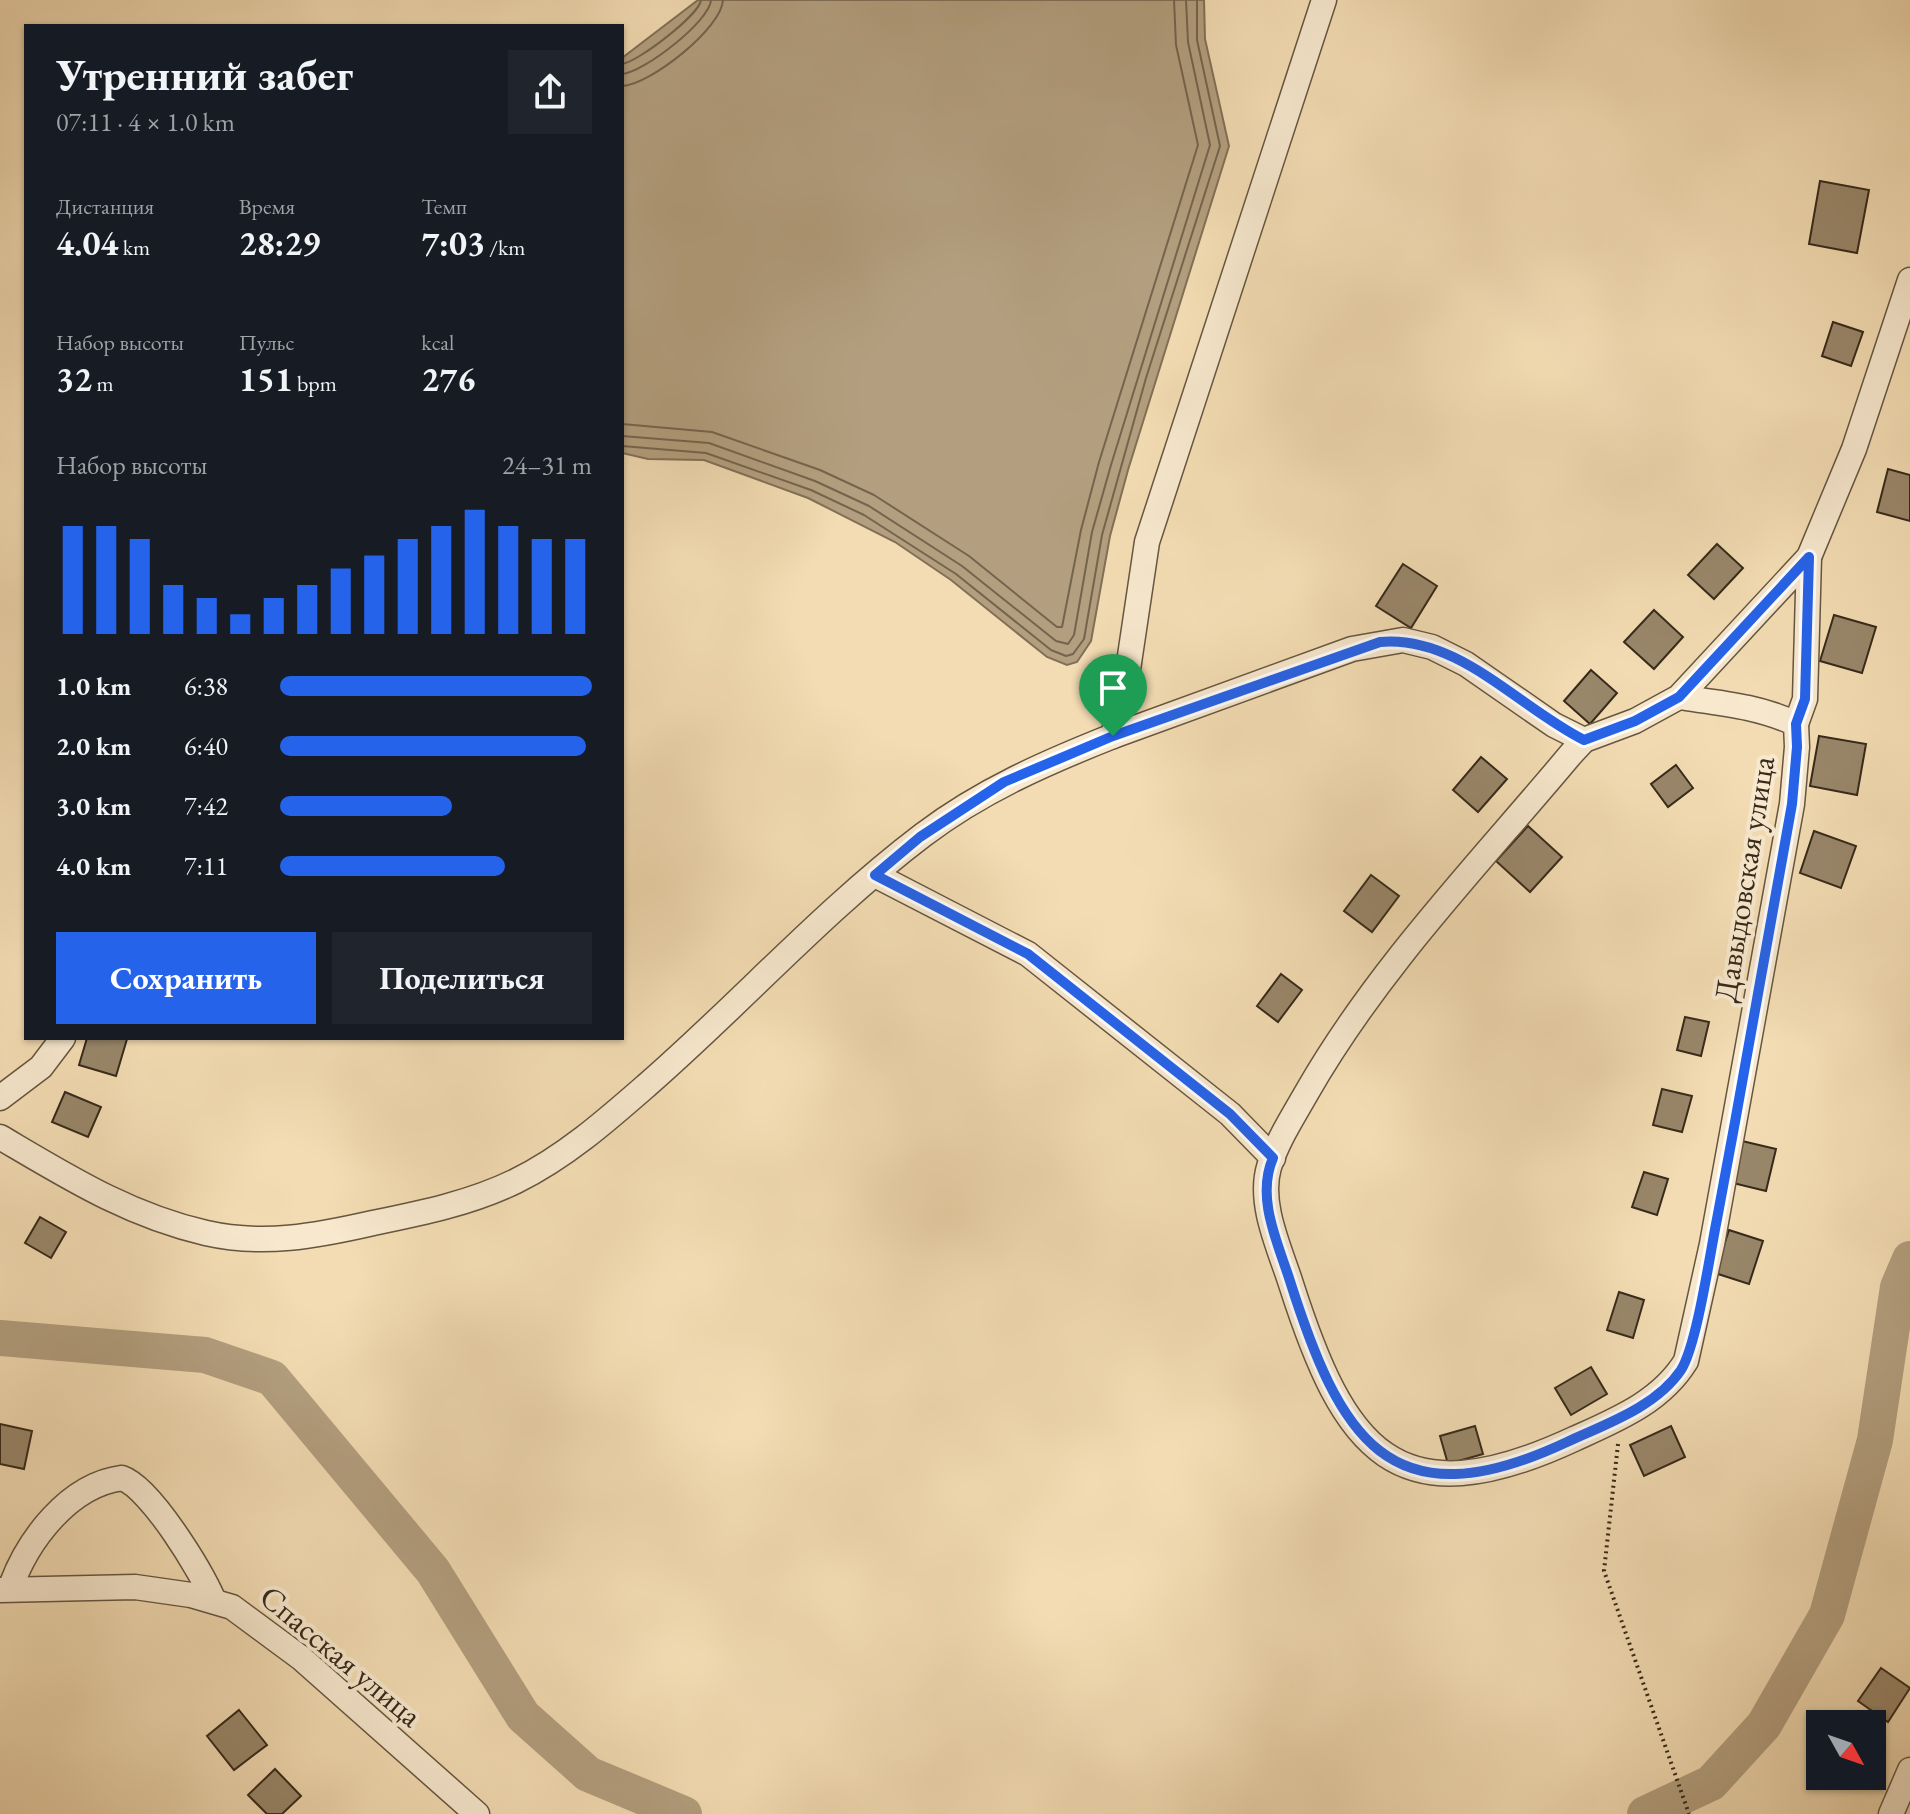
<!DOCTYPE html>
<html lang="ru">
<meta charset="utf-8">
<style>
body{margin:0;font-family:"EB Garamond",serif;background:#20242c;color:#f1f3f6;height:100vh;display:flex;flex-direction:column;font-size:30px;white-space:nowrap}
*{box-sizing:border-box;margin:0}
p{font-size:26px;color:#9ea1a6}
.icon{flex:none;width:44px;height:44px;fill:none;stroke:currentColor;stroke-width:2;stroke-linecap:round;stroke-linejoin:round}
.map{position:relative;flex:1;overflow:hidden}
.side{position:absolute;left:24px;top:24px;width:600px;height:1016px;display:flex;flex-direction:column;background:#171b24;border-radius:0px;box-shadow:0 2px 6px #0004}
.side>*{flex:none}
.needle{width:52px;rotate:130deg}
.tools{position:absolute;left:1806px;top:1710px;display:grid;gap:16px}
.tools a{display:grid;place-items:center;width:80px;height:80px;border-radius:0px;background:#171b24;box-shadow:0 2px 6px #0004;font-size:40px}
.pin{position:absolute;display:grid;place-items:center;width:68px;height:68px;color:#fff;margin:-82px -34px;border-radius:50% 50% 50% 0;rotate:-45deg;box-shadow:0 0 8px #0007}
.pin .icon{rotate:45deg}
.round{display:grid;place-items:center;flex:none;width:84px;height:84px;border-radius:0px;background:#20242c}
.headline{display:flex;align-items:center;justify-content:space-between;height:136px;padding:0 32px}
h1{font-size:44px;font-weight:700;line-height:60px}
.metrics{display:grid;grid-template-columns:repeat(3,1fr);gap:12px;height:136px;padding:8px 32px}
.metrics div{display:grid;align-content:center}
.metrics b{font-size:34px;font-weight:700}
.metrics small{font-size:22px;font-weight:400}
.metrics p{font-size:22px}
.chart{height:224px;padding:16px 32px}
.chart p{display:flex;justify-content:space-between}
.chart svg{width:100%;height:144px;margin-top:8px;stroke:#2563eb;stroke-width:6}
.button{display:flex;gap:16px;margin-top:auto;padding:16px 32px}
.button a{flex:1;height:92px;border-radius:0px;background:#2563eb;color:#fff;font-size:32px;font-weight:700;line-height:92px;text-align:center}
.button a+a{background:#20242c;color:#f1f3f6}
ul{padding:0 32px;list-style:none;font-size:26px}
li{display:grid;grid-template-columns:128px 96px 1fr;align-items:center;height:60px}
li i{height:20px;border-radius:10px;background:#2563eb}
.map>svg:first-child{display:block}
.water{fill:#b39f7f;stroke:#817057;stroke-width:2}
.lines{fill:none;stroke-linecap:round;stroke-linejoin:round}
.shore{stroke:#75644d;stroke-width:2}
.river{stroke:#b39f7f;stroke-width:36}
.building{fill:#99876a;stroke:#372a1b;stroke-width:2}
.minor-casing{stroke:#665641;stroke-width:27}
.path{stroke:#372a1b;stroke-width:4;stroke-dasharray:2 4;stroke-linecap:butt}
.minor{stroke:#f7e8ce;stroke-width:24}
.route-casing{stroke:#fff;stroke-width:16}
.route{stroke:#2563eb;stroke-width:10}
.labels{text-anchor:middle;stroke-width:8;stroke-linejoin:round;paint-order:stroke}
.street-label{font-size:32px;fill:#372a1b;stroke:#f7e8ce}
</style>
<div class="map">
<svg width="1910" height="1814" viewBox="0 0 1910 1814">
<rect width="100%" height="100%" fill="#f3dcb3"/>
<filter id="stains"><feTurbulence type="fractalNoise" baseFrequency=".0025" numOctaves="4"/><feColorMatrix values="0 0 0 0 .2 0 0 0 0 .09 0 0 0 0 .02 0 0 0 .5 -.17"/></filter>
<radialGradient id="worn" r=".72"><stop offset=".6" stop-color="#630" stop-opacity="0"/><stop offset="1" stop-color="#630" stop-opacity=".3"/></radialGradient>
<polygon class="water" points="698,0 1204,0 1205,39 1229,146 1128,470 1110,536 1091,641 1077,662 1067,665 1047,657 951,580 895,542 808,498 704,460 648,459 622,453 622,58"/>
<g class="lines">
<g class="shore">
<path d="M622,64C638,62 699,15 701,0"/>
<path d="M622,74C643,73 710,21 711,0"/>
<path d="M622,86C650,85 722,28 723,0"/>
<polyline points="622,424 712,432 820,470 874,495 969,556 1057,627 1062,627 1081,530 1099,462 1198,145 1176,45 1174,0"/>
<polyline points="622,436 709,443 815,481 869,506 962,566 1056,641 1068,644 1074,635 1092,532 1111,465 1210,145 1188,42 1186,0"/>
<polyline points="622,446 706,453 811,490 864,515 956,574 1051,650 1066,656 1073,654 1084,639 1102,535 1146,378 1220,146 1197,40 1197,0"/>
</g>
<g class="river">
<polyline points="0,1338 205,1355 272,1378 433,1571 523,1716 588,1774 684,1814"/>
<polyline points="1645,1814 1711,1783 1764,1725 1827,1615 1875,1440 1898,1287 1910,1259"/>
</g>
</g>
<g class="building">
<polygon points="1820,181 1869,190 1857,253 1809,244"/>
<polygon points="1833,322 1863,332 1851,366 1822,356"/>
<polygon points="1888,469 1910,475 1910,521 1877,512"/>
<polygon points="1717,544 1743,568 1714,599 1688,575"/>
<polygon points="1403,564 1437,586 1411,628 1376,606"/>
<polygon points="1654,610 1683,637 1654,669 1624,642"/>
<polygon points="1834,615 1876,627 1862,673 1820,661"/>
<polygon points="1591,670 1617,693 1590,724 1564,701"/>
<polygon points="1819,736 1866,744 1857,795 1810,786"/>
<polygon points="1481,757 1507,779 1478,812 1453,790"/>
<polygon points="1676,765 1693,788 1668,807 1651,784"/>
<polygon points="1528,826 1562,857 1530,892 1496,861"/>
<polygon points="1814,831 1856,846 1841,888 1800,873"/>
<polygon points="1371,875 1399,896 1372,932 1344,911"/>
<polygon points="1281,974 1302,990 1278,1022 1257,1006"/>
<polygon points="1685,1017 1709,1022 1701,1056 1677,1050"/>
<polygon points="87,1038 127,1039 116,1076 79,1065"/>
<polygon points="1662,1089 1692,1096 1682,1132 1653,1125"/>
<polygon points="65,1092 101,1107 88,1137 52,1122"/>
<polygon points="1742,1141 1776,1149 1766,1191 1733,1183"/>
<polygon points="1644,1172 1668,1179 1657,1215 1632,1207"/>
<polygon points="40,1217 66,1232 51,1258 25,1243"/>
<polygon points="1729,1230 1763,1241 1749,1284 1715,1273"/>
<polygon points="1619,1292 1644,1300 1633,1338 1607,1330"/>
<polygon points="1591,1367 1607,1394 1571,1415 1555,1388"/>
<polygon points="0,1424 32,1431 24,1469 0,1464"/>
<polygon points="1475,1426 1483,1454 1448,1464 1440,1436"/>
<polygon points="1671,1426 1685,1457 1644,1476 1630,1445"/>
<polygon points="1881,1668 1910,1688 1888,1722 1858,1701"/>
<polygon points="239,1710 267,1745 234,1770 207,1736"/>
<polygon points="275,1769 301,1796 282,1814 267,1814 248,1795"/>
</g>
<g class="lines">
<g class="minor-casing">
<g id="minor">
<path d="M1679,697L1635,721L1584,740L1571,754C1479,864 1378,968 1307,1092C1294,1115 1277,1141 1269,1167C1258,1204 1280,1249 1291,1284C1344,1449 1395,1522 1574,1439C1616,1420 1661,1402 1686,1361L1712,1244L1792,804L1797,747L1796,724C1759,706 1719,703 1679,697L1809,557L1854,449L1910,280"/>
<polyline points="1796,724 1805,699 1809,557"/>
<polyline points="1113,736 1352,649 1403,640 1432,647 1466,664 1554,725 1584,740"/>
<polyline points="875,875 1028,954 1230,1114 1273,1158"/>
<polyline points="0,1098 41,1067 63,1038"/>
<path d="M0,1137C68,1177 128,1215 206,1233C263,1246 316,1236 373,1223C422,1213 471,1203 516,1181C565,1157 607,1120 647,1085C740,1004 824,910 923,835C981,791 1045,763 1113,736L1127,676L1147,542L1324,0"/>
<path d="M10,1589C27,1540 69,1485 122,1478C151,1488 201,1571 214,1601"/>
<polyline points="0,1590 135,1587 191,1595 232,1607 301,1658 477,1814"/>
<polyline points="1891,1814 1910,1770"/>
</g>
</g>
<polyline class="path" points="1618,1444 1604,1571 1689,1814"/>
<use href="#minor" class="minor"/>
</g>
<g class="lines">
<g class="route-casing">
<path id="route" d="M1809,557L1805,699L1796,724L1797,747L1792,804C1767,943 1743,1081 1717,1219C1710,1253 1697,1345 1681,1370C1656,1407 1606,1424 1567,1442C1388,1526 1339,1436 1289,1278C1277,1241 1256,1197 1273,1158L1230,1114L1028,954L875,875L920,837L1004,782L1113,736L1380,642C1458,635 1518,707 1584,740L1635,721L1679,697Z"/>
</g>
<use href="#route" class="route"/>
</g>
<g class="labels">
<g class="street-label">
<text transform="translate(1744 879) rotate(-81)" y="11">Давыдовская улица</text>
<text transform="translate(341 1656) rotate(40)" y="11">Спасская улица</text>
</g>
</g>
<rect width="100%" height="100%" filter="url(#stains)"/>
<rect width="100%" height="100%" fill="url(#worn)"/>
</svg>
<div class="tools">
<a><svg class="needle" viewBox="-14 -14 28 28"><path d="M0-13l5 13h-10z" fill="#e53935"/><path d="M0 13l5-13h-10z" fill="#9ea1a6"/></svg></a>
</div>
<div class="pin" style="left:1113px;top:736px;background:#1e9e55"><svg class="icon" aria-label="arrive" viewBox="0 0 24 24"><path d="M6 21V4h12l-3 4 3 4H6"/></svg></div>
<section class="side">
<div class="headline"><div><h1>Утренний забег</h1><p>07:11 · 4 × 1.0 km</p></div><a class="round"><svg class="icon" aria-label="share" viewBox="0 0 24 24"><path d="M12 15V3M7 8l5-5 5 5M5 13v7h14v-7"/></svg></a></div>
<div class="metrics">
<div><p>Дистанция</p><b>4.04<small> km</small></b></div>
<div><p>Время</p><b>28:29</b></div>
<div><p>Темп</p><b>7:03<small> /km</small></b></div>
</div>
<div class="metrics">
<div><p>Набор высоты</p><b>32<small> m</small></b></div>
<div><p>Пульс</p><b>151<small> bpm</small></b></div>
<div><p>kcal</p><b>276</b></div>
</div>
<div class="chart"><p><span>Набор высоты</span>24–31 m</p>
<svg viewBox="0 0 160 44" preserveAspectRatio="none"><path d="M5 44V11M15 44V11M25 44V15M35 44V29M45 44V33M55 44V38M65 44V33M75 44V29M85 44V24M95 44V20M105 44V15M115 44V11M125 44V6M135 44V11M145 44V15M155 44V15"/></svg>
</div>
<ul>
<li><b>1.0 km</b>6:38<i style="width:100%"></i></li>
<li><b>2.0 km</b>6:40<i style="width:98%"></i></li>
<li><b>3.0 km</b>7:42<i style="width:55%"></i></li>
<li><b>4.0 km</b>7:11<i style="width:72%"></i></li>
</ul>
<div class="button"><a>Сохранить</a><a>Поделиться</a></div>
</section>
</div>
